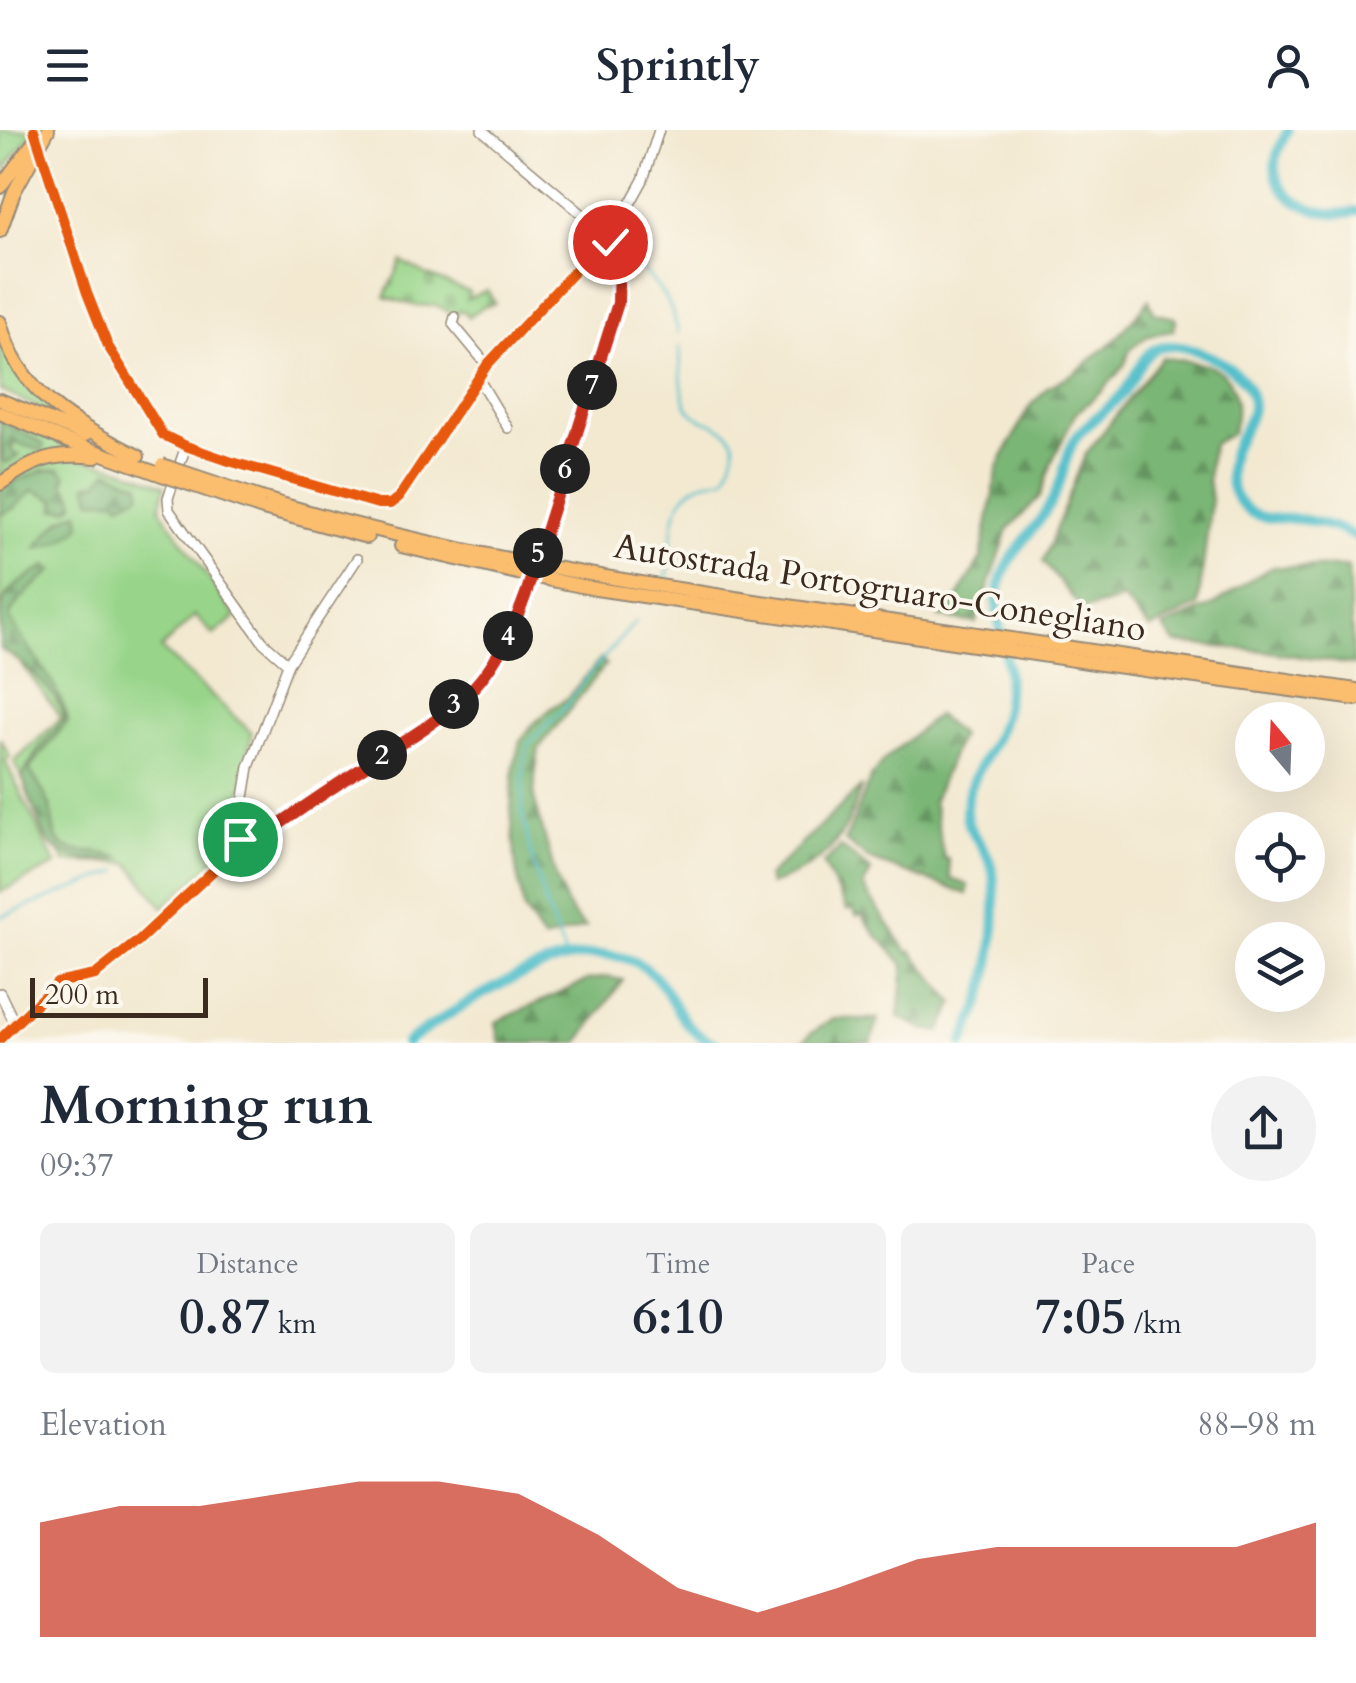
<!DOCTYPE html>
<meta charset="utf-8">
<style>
body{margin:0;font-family:Cardo,serif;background:#f2f2f3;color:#1f2937;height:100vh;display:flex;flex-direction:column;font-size:38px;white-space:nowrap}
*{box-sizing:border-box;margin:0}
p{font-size:32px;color:#747a83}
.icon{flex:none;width:55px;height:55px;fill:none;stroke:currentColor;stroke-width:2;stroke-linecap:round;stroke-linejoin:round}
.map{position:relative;height:913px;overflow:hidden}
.drawer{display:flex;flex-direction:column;background:#fff;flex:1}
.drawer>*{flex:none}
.needle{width:65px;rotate:341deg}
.buttons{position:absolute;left:1235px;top:572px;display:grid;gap:20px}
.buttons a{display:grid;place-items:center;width:90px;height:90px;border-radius:50%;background:#fff;box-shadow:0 10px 40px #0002;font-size:50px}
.scale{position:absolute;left:30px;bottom:25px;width:178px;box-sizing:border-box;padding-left:10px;border:5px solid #3b2a1e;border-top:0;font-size:28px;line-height:35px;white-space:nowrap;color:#3b2a1e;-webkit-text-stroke:8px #fbf7ec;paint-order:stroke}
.pin{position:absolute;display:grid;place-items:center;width:85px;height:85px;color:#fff;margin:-42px;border:5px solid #fff;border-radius:50%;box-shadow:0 2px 10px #0007}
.km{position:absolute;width:50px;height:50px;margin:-25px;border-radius:50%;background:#222;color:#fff;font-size:28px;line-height:50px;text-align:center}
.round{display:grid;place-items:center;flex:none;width:105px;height:105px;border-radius:52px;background:#f2f2f3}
.overview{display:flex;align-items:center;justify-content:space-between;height:170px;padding:0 40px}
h1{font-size:55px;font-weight:800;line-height:75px}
.stats{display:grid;grid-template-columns:repeat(3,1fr);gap:15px;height:170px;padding:10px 40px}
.stats div{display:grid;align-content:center;border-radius:15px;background:#f2f2f3;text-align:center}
.stats b{font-size:50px;font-weight:800}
.stats small{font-size:28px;font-weight:400}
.stats p{font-size:28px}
.chart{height:280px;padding:20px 40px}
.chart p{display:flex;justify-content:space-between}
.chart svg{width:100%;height:180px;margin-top:10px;fill:#c8321e;opacity:.7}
header{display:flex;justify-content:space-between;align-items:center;height:130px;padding:0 40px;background:#fff;font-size:45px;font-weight:800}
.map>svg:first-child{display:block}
.green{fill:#98d58a;stroke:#6a8054;stroke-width:2.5}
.forest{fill:url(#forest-firs);stroke:#5a704a;stroke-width:2.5}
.cemetery{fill:url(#cemetery-stones);stroke:#6a8054;stroke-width:2.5}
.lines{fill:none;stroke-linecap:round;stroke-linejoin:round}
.stream{stroke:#52bfcb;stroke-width:2.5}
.river{stroke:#52bfcb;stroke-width:10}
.minor-casing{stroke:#978a78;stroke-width:12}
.highway-casing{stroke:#978a78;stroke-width:16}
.minor{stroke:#fff;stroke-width:9}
.highway{stroke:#fbbd6e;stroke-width:12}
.minor-bridge-casing{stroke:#978a78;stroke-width:12;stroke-linecap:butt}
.highway-bridge-casing{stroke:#978a78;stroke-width:16;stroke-linecap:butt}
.minor-bridge{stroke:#fff;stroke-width:9}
.highway-bridge{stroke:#fbbd6e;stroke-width:12}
.cycleway-casing{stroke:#fbf7ec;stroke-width:16}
.cycleway{stroke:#e8590c;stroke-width:10}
.route-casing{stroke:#fff;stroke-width:20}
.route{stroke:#c8321e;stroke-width:12}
.labels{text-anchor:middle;stroke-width:8;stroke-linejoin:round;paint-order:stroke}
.street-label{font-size:35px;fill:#3b2a1e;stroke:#fbf7ec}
</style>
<header><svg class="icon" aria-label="menu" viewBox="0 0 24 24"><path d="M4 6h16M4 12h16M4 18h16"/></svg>Sprintly<svg class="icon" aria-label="person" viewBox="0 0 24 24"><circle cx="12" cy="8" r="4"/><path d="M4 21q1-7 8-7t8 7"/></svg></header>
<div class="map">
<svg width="1356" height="913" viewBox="0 0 1356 913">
<defs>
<pattern id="forest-firs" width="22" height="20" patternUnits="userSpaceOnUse" patternTransform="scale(2.5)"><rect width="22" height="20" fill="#7ab676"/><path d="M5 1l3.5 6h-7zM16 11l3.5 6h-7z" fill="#659460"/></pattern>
<pattern id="cemetery-stones" width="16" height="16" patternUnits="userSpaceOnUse" patternTransform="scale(2.5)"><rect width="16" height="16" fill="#98d58a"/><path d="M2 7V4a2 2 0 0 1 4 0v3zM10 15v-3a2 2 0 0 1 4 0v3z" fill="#84b777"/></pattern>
</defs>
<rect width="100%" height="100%" fill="#fbf7ec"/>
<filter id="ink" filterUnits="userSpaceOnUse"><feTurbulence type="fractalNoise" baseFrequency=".01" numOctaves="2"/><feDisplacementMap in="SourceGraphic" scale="20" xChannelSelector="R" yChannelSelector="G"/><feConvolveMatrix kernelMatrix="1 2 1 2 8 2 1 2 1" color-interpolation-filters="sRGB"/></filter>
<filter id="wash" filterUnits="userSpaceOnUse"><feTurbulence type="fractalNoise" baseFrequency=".0048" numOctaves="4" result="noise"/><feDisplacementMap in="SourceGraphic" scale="40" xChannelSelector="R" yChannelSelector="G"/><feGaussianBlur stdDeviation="2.25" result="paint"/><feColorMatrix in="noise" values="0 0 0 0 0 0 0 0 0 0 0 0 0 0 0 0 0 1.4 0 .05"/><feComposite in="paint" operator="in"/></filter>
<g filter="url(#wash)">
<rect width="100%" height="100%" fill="#f3e9d1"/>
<g class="green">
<polygon points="0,0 29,0 31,4 0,45"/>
<polygon points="0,201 7,220 67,291 0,260"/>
<path d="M0,287L76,319C40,322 30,326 0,347Z"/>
<path d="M70,327C104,332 134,341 165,356L160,379L236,487L213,505L195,485L161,519L252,603L233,715L163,777L129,733L65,732L14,632L61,588L0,504V357L29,338Z"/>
<polygon points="0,608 10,627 5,631 56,735 0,762"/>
</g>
<g class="forest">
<polygon points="1149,170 1154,183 1175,188 1176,191 1173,201 1149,205 1130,219 1125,234 1117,244 1102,261 1075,284 1053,329 1040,366 1008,400 976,493 939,487 959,466 981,428 998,337 1028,279 1048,257 1074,243 1116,209"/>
<path d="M1162,227C1177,230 1194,231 1209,236C1238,245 1240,279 1232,303L1213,314L1209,333L1208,350L1211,371L1198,476L1150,499L1123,469L1083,480L1043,432L1085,325Z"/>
<path d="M2,290C16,302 30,304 44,315L43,320C32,319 25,315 15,313L11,317L14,324L20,325L6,333L3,331L0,291Z"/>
<polygon points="60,339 66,346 63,353 72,364 75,373 68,379 55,379 56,370 33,360 14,378 0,385 0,357 44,340"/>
<polygon points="108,341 140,354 140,364 120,374 117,370 92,370 87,355 99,352"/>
<path d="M79,382L81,395C70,408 52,415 36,418C49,402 59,387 79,382Z"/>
<path d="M46,436L53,440C37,454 17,468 9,487C28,522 59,552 68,591L29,639C36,650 44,662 49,674C55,692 49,715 73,720C91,724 103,721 121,728C99,733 69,731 51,715C42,707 28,662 22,647L40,617L65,588C56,560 25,533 0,519C0,459 0,466 46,436Z"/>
<polygon points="1273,437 1348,437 1354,535 1264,521 1175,513 1163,497 1216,474 1253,448"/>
<polygon points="601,529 606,534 539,618 535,646 534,668 556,748 566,774 577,790 586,797 543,810 524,780 516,738 511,679 514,635 520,612 532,595 553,577 565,570"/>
<polygon points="937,585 960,605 933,671 944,729 948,729 951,749 968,755 967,764 868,729 845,711 870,649 884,630"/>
<path d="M862,656C856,671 851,688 843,702C828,729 798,744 770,755L767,747Z"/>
<polygon points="841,717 871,741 863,757 908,823 911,821 954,873 940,902 924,899 899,887 904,835 878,807 861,784 857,786 852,778 847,780 823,734"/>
<polygon points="607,847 623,850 578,913 500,913 496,892 588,850"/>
<polygon points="833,889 878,889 871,913 802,913 810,904"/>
</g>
<polygon class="cemetery" points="402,131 428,146 469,162 467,169 487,160 495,173 484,176 468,187 466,182 459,180 456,186 437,176 413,175 385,167"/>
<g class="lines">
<g class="stream">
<polyline points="491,0 524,29"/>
<path d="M625,108C632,135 654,148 667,171C673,181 676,192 678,203"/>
<path d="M664,453C678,423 662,376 696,356C706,349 716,353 726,347C738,317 743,307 709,292C701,289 694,287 689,279C680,266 681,234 680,217"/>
<polyline points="0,787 119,741"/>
<polyline points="567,830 544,770 531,724 522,681 524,630 529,613 566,576 586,548 636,491"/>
</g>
<g class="river">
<path d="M1288,0C1284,8 1277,20 1276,29C1268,70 1325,91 1356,81"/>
<path d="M406,913C459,876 586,789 649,841C676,863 674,897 714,913"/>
<path d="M963,913C970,897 978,880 983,864C993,834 1001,757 989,729C982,712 966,701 966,682C966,645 996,620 1004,584C1008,564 1009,543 1005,524C1002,502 995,486 998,464C1004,422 1042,398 1057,360C1065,343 1066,318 1079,304C1092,288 1110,279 1123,263C1146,234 1141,206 1190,219C1216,226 1254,246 1252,278C1251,289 1242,302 1237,312C1225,335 1226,363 1247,380C1261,392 1288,387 1306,390C1322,393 1341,399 1356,407"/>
</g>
</g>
</g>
<g filter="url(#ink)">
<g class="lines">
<g class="minor-casing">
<g id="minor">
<polyline points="34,0 34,2"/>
<polyline points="482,0 607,105"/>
<polyline points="41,22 87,163 108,216 163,305 186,316 229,331 378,374 390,374 399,367 487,235 607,106"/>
<polyline points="616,99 643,50 659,0"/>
<polyline points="455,187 453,194 487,235"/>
<polyline points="478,248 508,298"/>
<polyline points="186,316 168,368 169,380 263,512 288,534"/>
<polyline points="541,412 618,173 619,129 617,112"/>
<polyline points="245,719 240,709 241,686 249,637 288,534 357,429"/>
<polyline points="0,863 15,894"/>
<polyline points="0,909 57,853 95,845 138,811 214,740 289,687 433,593 480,551 504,514 517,489 527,461"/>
</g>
</g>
<g class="highway-casing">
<g id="highway">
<polyline points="0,57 36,9"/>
<polyline points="0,101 14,62 48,0"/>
<path d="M0,192C19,266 76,294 138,326"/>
<polyline points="0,270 85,305"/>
<polyline points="0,283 67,311 162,345"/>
<path d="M0,354C33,330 55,322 95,327"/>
<path d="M261,368C437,422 620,451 802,478C986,507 1171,533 1356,560"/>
<polyline points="263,379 367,407"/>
<polyline points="401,416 517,443 596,459 1101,534 1356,569"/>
</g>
</g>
<use href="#minor" class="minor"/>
<use href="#highway" class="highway"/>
<g class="minor-bridge-casing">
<polyline id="minor-bridge" points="527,461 541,412"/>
</g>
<g class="highway-bridge-casing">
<g id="highway-bridge">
<polyline points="162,335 261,368"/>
<polyline points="162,345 263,379"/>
</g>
</g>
<use href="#minor-bridge" class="minor-bridge"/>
<use href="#highway-bridge" class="highway-bridge"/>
<g class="cycleway-casing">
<g id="cycleway">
<polyline points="34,0 87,163 108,216 163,305 186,316 229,331 378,374 390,374 399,367 487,235 607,106"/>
<path d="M0,909L57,853L95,845L138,811L214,740L289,687L433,593L480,551L517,489L608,209C617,176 622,146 617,112"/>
</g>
</g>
<use href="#cycleway" class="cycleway"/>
</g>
</g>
<g class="lines" filter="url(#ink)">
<g class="route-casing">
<path id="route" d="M240,709L245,719C288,687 333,657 378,628C412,606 456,581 481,549C502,523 516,492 527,461L618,173L619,129L616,112H610"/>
</g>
<use href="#route" class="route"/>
</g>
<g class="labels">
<g class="street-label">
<text transform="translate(880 457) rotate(9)" y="12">Autostrada Portogruaro-Conegliano</text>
</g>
</g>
</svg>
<div class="buttons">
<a><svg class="needle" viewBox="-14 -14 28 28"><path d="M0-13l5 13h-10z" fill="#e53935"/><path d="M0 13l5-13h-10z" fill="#747a83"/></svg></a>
<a><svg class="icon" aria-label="locate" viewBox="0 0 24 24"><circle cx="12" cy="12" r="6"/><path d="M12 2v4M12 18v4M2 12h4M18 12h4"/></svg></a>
<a><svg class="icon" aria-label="layers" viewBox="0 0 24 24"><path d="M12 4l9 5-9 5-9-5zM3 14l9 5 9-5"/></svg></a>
</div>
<div class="scale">200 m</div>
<div class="pin" style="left:240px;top:709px;background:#1e9e55"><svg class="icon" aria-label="arrive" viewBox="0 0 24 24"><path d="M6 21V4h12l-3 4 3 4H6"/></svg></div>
<div class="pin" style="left:610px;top:112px;background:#d93025"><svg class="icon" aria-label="check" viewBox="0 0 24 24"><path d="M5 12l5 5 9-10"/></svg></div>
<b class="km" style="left:382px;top:625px">2</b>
<b class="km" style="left:454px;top:574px">3</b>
<b class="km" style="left:508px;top:506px">4</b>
<b class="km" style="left:538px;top:423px">5</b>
<b class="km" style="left:565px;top:339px">6</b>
<b class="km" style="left:592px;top:255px">7</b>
</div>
<section class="drawer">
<div class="overview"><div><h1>Morning run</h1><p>09:37</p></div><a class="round"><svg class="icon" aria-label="share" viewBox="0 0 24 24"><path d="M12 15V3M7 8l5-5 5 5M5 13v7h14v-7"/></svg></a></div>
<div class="stats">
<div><p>Distance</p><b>0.87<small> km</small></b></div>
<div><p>Time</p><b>6:10</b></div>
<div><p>Pace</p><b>7:05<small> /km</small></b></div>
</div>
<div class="chart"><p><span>Elevation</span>88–98 m</p>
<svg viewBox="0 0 160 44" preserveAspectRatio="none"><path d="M0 44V16L10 12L20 12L30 9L40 6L50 6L60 9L70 19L80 32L90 38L100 32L110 25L120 22L130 22L140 22L150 22L160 16V44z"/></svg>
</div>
</section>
